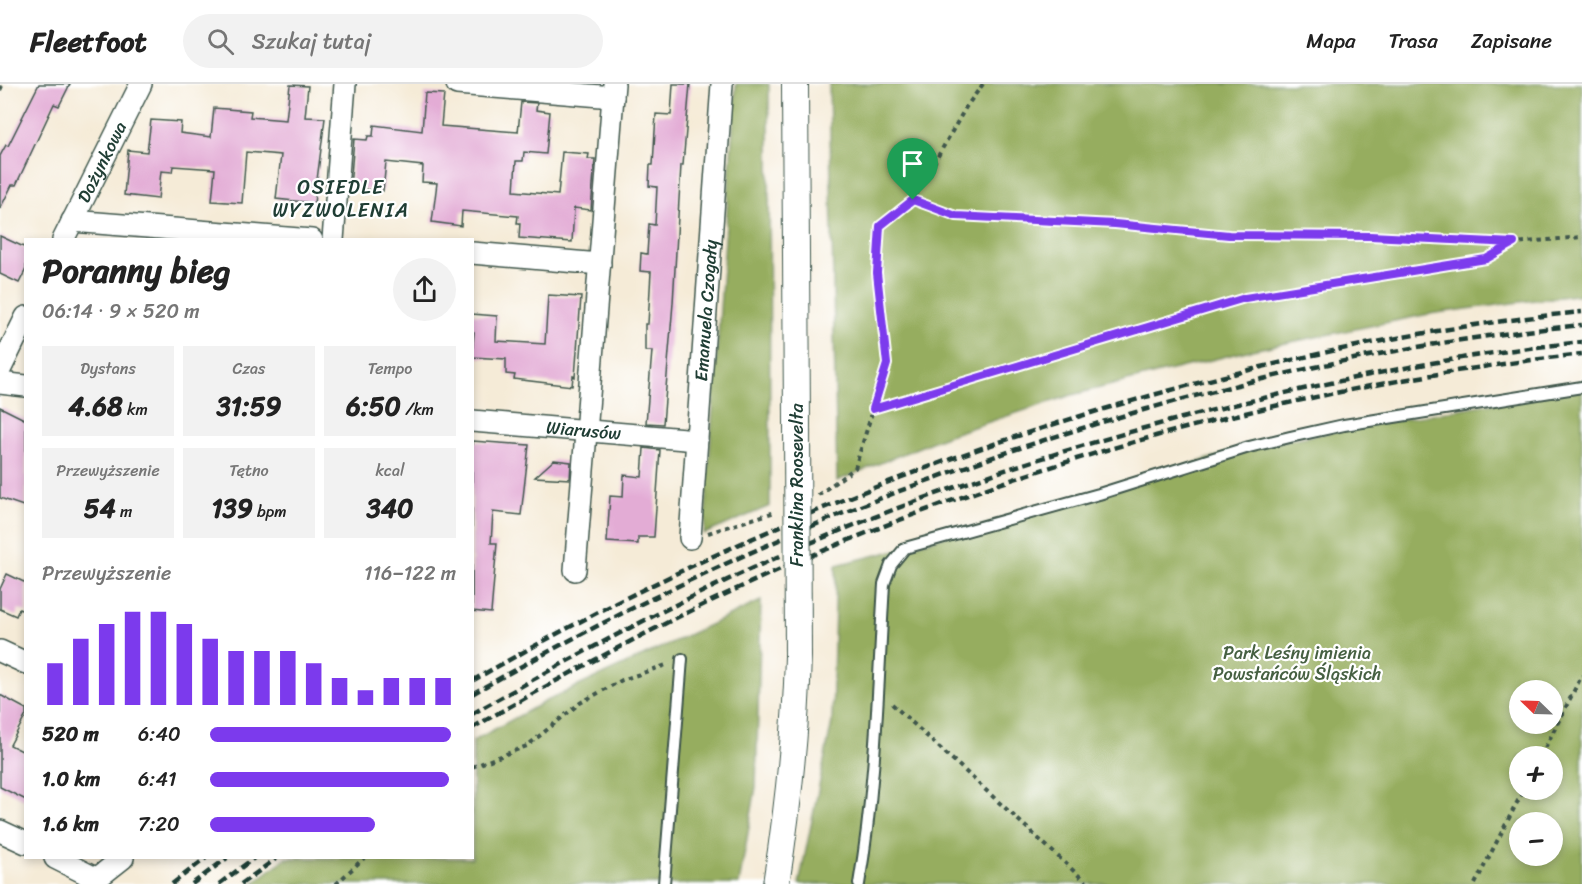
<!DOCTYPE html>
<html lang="pl">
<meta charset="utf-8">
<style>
body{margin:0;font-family:Sriracha,sans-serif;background:#f2f2f2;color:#222;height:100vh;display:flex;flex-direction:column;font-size:22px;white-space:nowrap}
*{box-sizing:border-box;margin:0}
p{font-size:20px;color:#767676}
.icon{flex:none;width:33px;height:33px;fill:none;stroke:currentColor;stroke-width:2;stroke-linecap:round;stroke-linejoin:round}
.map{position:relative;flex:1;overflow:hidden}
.details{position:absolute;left:24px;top:154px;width:450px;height:621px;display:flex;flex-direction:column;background:#fff;border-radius:0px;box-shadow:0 3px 9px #0003}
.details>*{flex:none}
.needle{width:39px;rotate:293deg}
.tools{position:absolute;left:1509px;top:596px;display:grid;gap:12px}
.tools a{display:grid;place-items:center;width:54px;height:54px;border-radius:50%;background:#fff;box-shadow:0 3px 9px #0003;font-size:30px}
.pin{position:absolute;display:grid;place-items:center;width:51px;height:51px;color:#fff;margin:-62px -26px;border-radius:50% 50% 50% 0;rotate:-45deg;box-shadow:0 0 6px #0007}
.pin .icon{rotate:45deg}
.round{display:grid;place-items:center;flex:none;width:63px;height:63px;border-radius:32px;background:#f2f2f2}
.headline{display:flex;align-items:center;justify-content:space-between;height:102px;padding:0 18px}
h1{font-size:33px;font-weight:700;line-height:45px}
.stats{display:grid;grid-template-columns:repeat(3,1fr);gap:9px;height:102px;padding:6px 18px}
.stats div{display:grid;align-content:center;border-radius:0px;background:#f2f2f2;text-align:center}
.stats b{font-size:26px;font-weight:700}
.stats small{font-size:16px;font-weight:400}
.stats p{font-size:16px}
.chart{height:168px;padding:12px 18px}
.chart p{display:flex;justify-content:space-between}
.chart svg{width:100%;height:108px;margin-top:6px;stroke:#7c3aed;stroke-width:6}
ul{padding:0 18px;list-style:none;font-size:20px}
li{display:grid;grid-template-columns:96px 72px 1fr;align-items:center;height:45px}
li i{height:15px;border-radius:8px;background:#7c3aed}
header{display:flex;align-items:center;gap:36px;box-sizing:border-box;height:84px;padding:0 30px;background:#fff;border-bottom:2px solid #e0e0e0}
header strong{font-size:28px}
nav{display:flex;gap:33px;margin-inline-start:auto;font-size:21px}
.search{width:420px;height:54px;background:#f2f2f2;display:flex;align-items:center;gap:15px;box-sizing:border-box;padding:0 21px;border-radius:33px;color:#767676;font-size:22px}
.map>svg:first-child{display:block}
.forest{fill:#96ad5f;stroke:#5a754a;stroke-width:1.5;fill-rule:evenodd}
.building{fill:#e3acd5}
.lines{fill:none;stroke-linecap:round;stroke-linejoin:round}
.service-casing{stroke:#3f574c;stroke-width:14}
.minor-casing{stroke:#3f574c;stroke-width:24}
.tertiary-casing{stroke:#3f574c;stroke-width:28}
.path{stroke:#3f574c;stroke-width:4;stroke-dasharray:4.5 4.5;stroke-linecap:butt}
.service{stroke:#fff;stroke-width:10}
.minor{stroke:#fff;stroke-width:21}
.tertiary{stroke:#fff;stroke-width:26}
.rail{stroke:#1f3d34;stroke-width:4.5;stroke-dasharray:9 4.5;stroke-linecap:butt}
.tertiary-bridge-casing{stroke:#3f574c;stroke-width:28;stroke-linecap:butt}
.tertiary-bridge{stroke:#fff;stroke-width:26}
.route-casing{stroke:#fff;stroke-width:12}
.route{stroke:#7c3aed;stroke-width:8}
.labels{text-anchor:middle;stroke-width:4.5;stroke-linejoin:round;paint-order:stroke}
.street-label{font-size:18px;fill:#1f3d34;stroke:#fff}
.park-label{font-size:18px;fill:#466042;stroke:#fff}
.neighbourhood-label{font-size:20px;letter-spacing:1.5px;fill:#1f3d34;stroke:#fff}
</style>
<header>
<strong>Fleetfoot</strong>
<div class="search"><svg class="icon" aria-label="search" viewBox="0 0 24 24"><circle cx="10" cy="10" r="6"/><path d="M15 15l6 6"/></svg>Szukaj tutaj</div>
<nav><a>Mapa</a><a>Trasa</a><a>Zapisane</a></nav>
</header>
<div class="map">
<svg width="1582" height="800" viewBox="0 0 1582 800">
<rect width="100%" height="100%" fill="#fff"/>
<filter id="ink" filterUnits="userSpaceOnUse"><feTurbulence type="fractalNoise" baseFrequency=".0167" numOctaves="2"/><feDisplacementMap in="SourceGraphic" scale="12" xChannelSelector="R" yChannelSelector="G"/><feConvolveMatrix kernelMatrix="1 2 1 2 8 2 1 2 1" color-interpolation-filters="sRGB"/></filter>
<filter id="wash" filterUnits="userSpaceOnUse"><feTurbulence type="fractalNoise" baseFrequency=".008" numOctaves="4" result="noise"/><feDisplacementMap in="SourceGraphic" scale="24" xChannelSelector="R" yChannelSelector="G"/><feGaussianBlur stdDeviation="1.35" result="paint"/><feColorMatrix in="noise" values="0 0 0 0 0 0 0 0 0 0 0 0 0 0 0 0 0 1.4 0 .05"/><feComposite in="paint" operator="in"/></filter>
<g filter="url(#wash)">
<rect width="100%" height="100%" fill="#f5ebd7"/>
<g class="forest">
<polygon points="736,0 769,0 770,422 704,450"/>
<polygon points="829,0 1582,0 1582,210 1429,230 1247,267 1072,311 946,352 837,397"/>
<path d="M1582,303V800H799L832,638L836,481L905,464L1249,363ZM1520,606H1552V639H1520ZM1520,672H1552V705H1520ZM1520,738H1552V771H1520Z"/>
<polygon points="761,517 756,703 739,800 252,800 286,774 472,774 473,657 546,617"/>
</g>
<g id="blocks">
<g class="building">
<polygon points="39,0 70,0 59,22 54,20 16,101 12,101 0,125 0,72 6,61 8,62"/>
<polygon points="673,0 690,0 683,81 681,81 673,219 663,340 646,339 652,267 645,267 645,240 648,240 651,188 640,187 641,169 647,170 649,140 655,141 657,103 649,102 650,81 653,81 656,30 671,31"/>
<polygon points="290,1 308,2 305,33 325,34 314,119 276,115 281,71 246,68 242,119 212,117 215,85 173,82 172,88 161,87 158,115 124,111 128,66 147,68 151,36 181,38 180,49 211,53 214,24 251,27 250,33 286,36"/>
<polygon points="425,9 444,10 441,42 518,48 521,18 537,19 536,26 550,28 546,70 524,68 523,77 516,77 514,107 558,111 562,68 589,70 588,75 595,75 591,126 574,124 572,158 519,154 520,139 517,139 518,132 462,127 461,142 432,138 437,99 422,98 423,82 386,78 383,107 350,104 354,55 367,56 368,52 373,52 374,41 422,47"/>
<polygon points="0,152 26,164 26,185 19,199 0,190"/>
<polygon points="548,211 581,213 575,293 573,292 572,302 514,295 515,291 506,290 506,275 472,273 474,248 472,248 472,230 497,232 496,257 545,260"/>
<polygon points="0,323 26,336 26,423 0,414"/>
<polygon points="472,357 529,361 521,431 493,428 491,459 497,459 491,529 472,527"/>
<polygon points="644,364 660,366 654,453 638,453 638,460 607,458 610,412 623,413 624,391 642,393"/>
<polygon points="554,376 571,378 570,395 535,393"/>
<polygon points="7,490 26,499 26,528 19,525 16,532 0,525 0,505"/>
<polygon points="0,611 26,625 26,631 10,661 26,669 26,716 0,703"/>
</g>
</g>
</g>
<g filter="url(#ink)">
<use href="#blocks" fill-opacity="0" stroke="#3f574c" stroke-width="1.5"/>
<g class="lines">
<g class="service-casing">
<g id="service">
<polyline points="664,800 682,575"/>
<path d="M859,800C876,701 878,600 884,500L891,481L905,464L1099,410L1249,363L1290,353L1344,341L1582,303"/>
</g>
</g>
<g class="minor-casing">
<g id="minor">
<polyline points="457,0 613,13"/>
<polyline points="72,137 312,156"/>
<path id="s1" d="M63,156L141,0"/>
<polyline points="333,156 345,0"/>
<polyline points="472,169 600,180"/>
<polyline points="0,286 26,233"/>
<polyline points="0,299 26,302"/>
<path id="s2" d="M472,337L697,356"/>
<path id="s3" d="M690,454L722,0"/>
<polyline points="575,486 614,0"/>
<polyline points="0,567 26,579"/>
<polyline points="0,747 26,759"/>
<polyline points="55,774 97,795"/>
<polyline points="90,800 123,774"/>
</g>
</g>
<g class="tertiary-casing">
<g id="tertiary">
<polyline points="795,0 797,338"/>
<path d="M776,800C788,724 796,648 798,572"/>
</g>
</g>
<g class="path">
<polyline points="983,0 966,23 913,116 956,132 1115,139 1229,151 1370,152 1514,159 1582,153"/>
<polyline points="0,6 3,0"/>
<polyline points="873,325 1245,214 1486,175 1512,160"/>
<polyline points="818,411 855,384 887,280 877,189 880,142 913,116"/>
<polyline points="708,449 775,428"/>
<polyline points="892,620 1088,800"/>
<polyline points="1541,672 1582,591"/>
<polyline points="472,683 527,662 580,619 622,596 669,580"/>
<polyline points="336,800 364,774"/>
<polyline points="1475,800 1524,705"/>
</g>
<use href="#service" class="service"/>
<use href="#minor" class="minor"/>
<use href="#tertiary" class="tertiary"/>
<g class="rail">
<path d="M472,597C701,465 943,365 1198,299C1324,266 1453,240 1582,228"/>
<path d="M472,610C685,488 910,392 1147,325C1289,285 1435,255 1582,241"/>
<path d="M472,630C577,570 683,514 794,466C959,395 1132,342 1308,304C1398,284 1490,267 1582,258"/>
<path d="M472,644C579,583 687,525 799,477C1047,370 1314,300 1582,270"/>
<polyline points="172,800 206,774"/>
<polyline points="192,800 227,774"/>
<polyline points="219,800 254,774"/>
<polyline points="241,800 277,774"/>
</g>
<g class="tertiary-bridge-casing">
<polyline id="tertiary-bridge" points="797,338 798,572"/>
</g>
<use href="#tertiary-bridge" class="tertiary-bridge"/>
</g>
</g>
<g class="lines" filter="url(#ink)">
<g class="route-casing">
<polygon id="route" points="913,116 956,132 1115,140 1229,151 1370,152 1514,159 1486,175 1245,214 873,325 887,280 877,189 880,142"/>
</g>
<use href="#route" class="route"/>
</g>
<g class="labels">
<g class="street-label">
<text dy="6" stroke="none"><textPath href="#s1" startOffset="87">Dożynkowa</textPath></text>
<text dy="6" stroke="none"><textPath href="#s3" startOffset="228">Emanuela Czogały</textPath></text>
<text dy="6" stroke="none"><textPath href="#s2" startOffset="112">Wiarusów</textPath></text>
<text transform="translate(797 401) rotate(-90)" y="6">Franklina Roosevelta</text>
</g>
<g class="park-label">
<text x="1297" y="575">Park Leśny imienia<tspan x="1297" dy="21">Powstańców Śląskich</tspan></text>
</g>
<g class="neighbourhood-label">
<text x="341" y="110">OSIEDLE<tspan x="341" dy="23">WYZWOLENIA</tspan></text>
</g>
</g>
</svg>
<div class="tools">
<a><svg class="needle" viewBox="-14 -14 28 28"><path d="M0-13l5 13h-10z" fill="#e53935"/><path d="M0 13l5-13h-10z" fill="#767676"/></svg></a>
<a>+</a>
<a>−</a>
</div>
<div class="pin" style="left:913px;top:116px;background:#1e9e55"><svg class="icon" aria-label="arrive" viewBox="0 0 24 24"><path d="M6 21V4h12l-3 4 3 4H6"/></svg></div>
<section class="details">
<div class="headline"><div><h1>Poranny bieg</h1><p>06:14 · 9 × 520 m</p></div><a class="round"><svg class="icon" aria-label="share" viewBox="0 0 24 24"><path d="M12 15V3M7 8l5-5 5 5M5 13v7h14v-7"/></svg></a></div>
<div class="stats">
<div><p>Dystans</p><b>4.68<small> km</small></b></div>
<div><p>Czas</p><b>31:59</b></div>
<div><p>Tempo</p><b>6:50<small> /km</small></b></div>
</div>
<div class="stats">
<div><p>Przewyższenie</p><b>54<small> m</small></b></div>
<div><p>Tętno</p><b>139<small> bpm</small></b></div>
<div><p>kcal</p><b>340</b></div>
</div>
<div class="chart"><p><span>Przewyższenie</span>116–122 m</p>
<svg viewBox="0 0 160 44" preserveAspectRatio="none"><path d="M5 44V27M15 44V17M25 44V11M35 44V6M45 44V6M55 44V11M65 44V17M75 44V22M85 44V22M95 44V22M105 44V27M115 44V33M125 44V38M135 44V33M145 44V33M155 44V33"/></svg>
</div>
<ul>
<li><b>520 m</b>6:40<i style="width:98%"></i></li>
<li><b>1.0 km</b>6:41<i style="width:97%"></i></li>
<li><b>1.6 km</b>7:20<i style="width:67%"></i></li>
</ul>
</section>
</div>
